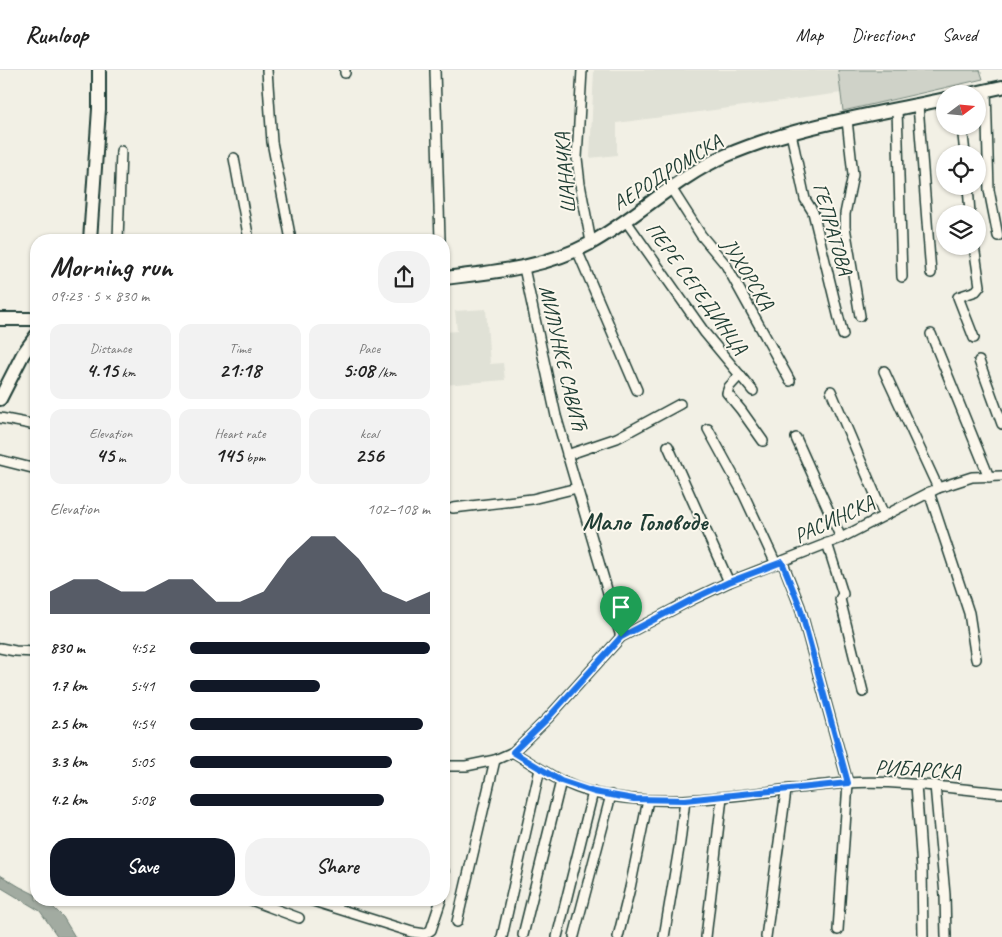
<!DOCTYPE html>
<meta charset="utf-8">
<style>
body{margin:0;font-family:Caveat,sans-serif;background:#f2f2f2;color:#222;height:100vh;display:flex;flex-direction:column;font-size:19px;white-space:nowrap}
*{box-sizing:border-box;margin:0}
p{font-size:16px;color:#767676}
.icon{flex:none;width:28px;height:28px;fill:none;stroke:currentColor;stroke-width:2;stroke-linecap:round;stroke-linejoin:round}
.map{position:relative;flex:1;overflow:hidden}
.panel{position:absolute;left:30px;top:164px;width:420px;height:672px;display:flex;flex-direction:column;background:#fff;border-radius:20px;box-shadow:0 1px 4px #0004}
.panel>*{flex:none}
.needle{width:32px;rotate:74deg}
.controls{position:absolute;left:936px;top:15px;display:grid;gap:10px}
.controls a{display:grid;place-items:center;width:50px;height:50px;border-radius:50%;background:#fff;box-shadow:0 1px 4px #0004;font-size:25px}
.pin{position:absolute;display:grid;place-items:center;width:42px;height:42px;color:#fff;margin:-51px -21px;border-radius:50% 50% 50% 0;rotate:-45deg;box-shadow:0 0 5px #0007}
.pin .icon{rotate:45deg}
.round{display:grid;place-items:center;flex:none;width:52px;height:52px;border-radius:20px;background:#f2f2f2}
.headline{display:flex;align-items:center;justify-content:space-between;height:85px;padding:0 20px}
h1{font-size:28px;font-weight:600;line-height:38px}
.stats{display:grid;grid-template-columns:repeat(3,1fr);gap:8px;height:85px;padding:5px 20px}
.stats div{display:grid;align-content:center;border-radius:12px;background:#f2f2f2;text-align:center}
.stats b{font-size:21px;font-weight:600}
.stats small{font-size:14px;font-weight:400}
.stats p{font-size:14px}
.chart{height:140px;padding:10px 20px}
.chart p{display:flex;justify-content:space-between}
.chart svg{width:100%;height:90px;margin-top:5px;fill:#111827;opacity:.7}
.cta{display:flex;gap:10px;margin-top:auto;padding:10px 20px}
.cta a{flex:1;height:58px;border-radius:20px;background:#111827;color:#fff;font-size:20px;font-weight:600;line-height:58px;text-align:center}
.cta a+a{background:#f2f2f2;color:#222}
ul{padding:0 20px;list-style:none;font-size:16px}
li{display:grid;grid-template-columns:80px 60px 1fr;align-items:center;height:38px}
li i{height:12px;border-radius:6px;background:#111827}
header{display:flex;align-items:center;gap:30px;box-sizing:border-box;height:70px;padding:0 25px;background:#fff;border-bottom:1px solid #e0e0e0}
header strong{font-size:24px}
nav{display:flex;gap:28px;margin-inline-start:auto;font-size:18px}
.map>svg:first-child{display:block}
.built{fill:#e0e1d6}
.green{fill:#cfd2c8;stroke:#77887e}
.water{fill:#a2aba1;stroke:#6e7f75}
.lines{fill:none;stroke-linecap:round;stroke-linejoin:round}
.street-casing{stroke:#1f3d34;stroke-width:12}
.secondary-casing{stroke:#1f3d34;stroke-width:16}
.street{stroke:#fbf7ec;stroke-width:9}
.secondary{stroke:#fbf7ec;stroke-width:12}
.route-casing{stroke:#fff;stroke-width:10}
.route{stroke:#1a73e8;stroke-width:6}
.labels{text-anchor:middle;stroke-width:4;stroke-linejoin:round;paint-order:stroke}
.street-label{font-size:21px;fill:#1f3d34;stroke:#fbf7ec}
.quarter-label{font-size:24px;font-weight:bold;fill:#1f3d34;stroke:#fbf7ec}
</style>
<header>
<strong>Runloop</strong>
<nav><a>Map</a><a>Directions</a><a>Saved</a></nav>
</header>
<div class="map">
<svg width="1002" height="867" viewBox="0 0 1002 867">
<rect width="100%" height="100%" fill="#f2f0e5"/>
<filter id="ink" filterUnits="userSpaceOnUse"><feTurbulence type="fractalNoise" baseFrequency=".02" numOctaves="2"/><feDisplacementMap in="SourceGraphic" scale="10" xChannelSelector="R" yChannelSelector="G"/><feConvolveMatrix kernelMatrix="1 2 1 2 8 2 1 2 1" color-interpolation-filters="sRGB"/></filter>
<g filter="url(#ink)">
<g class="built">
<polygon points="594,0 838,0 841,23 617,53 617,85 590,88"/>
<polygon points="486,239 490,294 503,293 505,310 444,315 444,262 457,261 455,241"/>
</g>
<polygon class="green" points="838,0 980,0 983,9 843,41"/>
<polygon class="water" points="0,805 20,817 36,825 36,830 46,830 63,847 75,867 58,867 40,841 0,817"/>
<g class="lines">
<g class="street-casing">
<g id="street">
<polyline points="267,0 272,72 291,170"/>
<polyline points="345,0 345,3"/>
<polyline points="435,0 440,170"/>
<polyline points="582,0 577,88 580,114 591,172"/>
<polyline points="986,20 989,120 998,166"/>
<polyline points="918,35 931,203"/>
<polyline points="897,39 902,207"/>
<polyline points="847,50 853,105 845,144 845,157 860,246"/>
<polyline points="962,56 965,84"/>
<polyline points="791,63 805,129 813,142 843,265"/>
<polyline points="234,88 249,170"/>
<polyline points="968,116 970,144"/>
<polyline points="671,118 701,165 726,195 790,311"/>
<polyline points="626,151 705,263 753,321"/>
<polyline points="118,170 121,81"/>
<polyline points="577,180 637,320"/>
<polyline points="524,198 556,346 621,567"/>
<polyline points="931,264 989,407"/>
<polyline points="974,268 958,227 976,221 980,216 974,176"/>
<polyline points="979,291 1002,354"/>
<polyline points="884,301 938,418"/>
<polyline points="740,305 729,317 727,323 741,340 763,371"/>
<polyline points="831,321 884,445"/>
<polyline points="0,348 36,355"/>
<polyline points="708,359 744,425 776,494"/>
<polyline points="796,368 841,468"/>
<polyline points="668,376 729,512"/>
<polyline points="567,385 617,368 680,334"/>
<polyline points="0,390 36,399"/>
<polyline points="929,422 969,543 976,589"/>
<polyline points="453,438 532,429 577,418"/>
<polyline points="827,473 843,524 840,529 863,622"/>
<polyline points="782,491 800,537 848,713 838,860"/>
<polyline points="0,578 15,581 36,582"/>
<path d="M513,682C539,698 564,716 594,723C678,742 763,719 847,713C899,710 950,718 1002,723"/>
<polyline points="444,696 466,696 495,690 513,682 548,648 621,567 691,530 729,512 841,468 938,418 972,407 1002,406"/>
<polyline points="916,714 922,799 923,867"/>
<polyline points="935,715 945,825 946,867"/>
<polyline points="444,801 444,814"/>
<polyline points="251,830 299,848"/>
<polyline points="310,830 412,862 425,864 431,860 441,830"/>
<polyline points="457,852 495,690"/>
<polyline points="523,865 561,711"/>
<polyline points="574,866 611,725"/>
<polyline points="502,867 540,699"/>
<polyline points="557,867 593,722"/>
<polyline points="618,867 630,818 648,730"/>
<polyline points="664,867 680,772 685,730"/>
<polyline points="706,867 722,727"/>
<polyline points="766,867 786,721"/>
</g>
</g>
<g class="secondary-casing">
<g id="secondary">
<polyline points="970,24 1002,17"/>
<polyline points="90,170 99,39 99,0"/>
<path d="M444,208C494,202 545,198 591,173C636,148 677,107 725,86C794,56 871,45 945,29"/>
<polyline points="0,249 33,249 36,251"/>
<polyline points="0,329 23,284 36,266"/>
</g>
</g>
<use href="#street" class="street"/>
<use href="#secondary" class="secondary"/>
</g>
</g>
<g class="lines" filter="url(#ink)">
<g class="route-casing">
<polygon id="route" points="782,492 800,537 848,713 685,730 634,729 594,722 561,711 513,682 548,648 621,567 691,530 729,512"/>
</g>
<use href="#route" class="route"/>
</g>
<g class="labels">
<g class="street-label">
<text transform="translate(667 102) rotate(-32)" y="7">АЕРОДРОМСКА</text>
<text transform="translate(565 103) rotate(-95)" y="7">ШАНАЧКА</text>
<text transform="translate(833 159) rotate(74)" y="7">ГЕПРАТОВА</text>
<text transform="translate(748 204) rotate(58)" y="7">ЈУХОРСКА</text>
<text transform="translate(697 218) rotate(54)" y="7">ПЕРЕ СЕГЕДИНЦА</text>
<text transform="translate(563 288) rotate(77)" y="7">МИЛУНКЕ САВИЋ</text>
<text transform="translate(834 449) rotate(-25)" y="7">РАСИНСКА</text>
<text transform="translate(918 699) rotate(3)" y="7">РИБАРСКА</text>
</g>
<g class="quarter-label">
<text x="645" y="460">Мало Головоде</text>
</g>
</g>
</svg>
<div class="controls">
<a><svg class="needle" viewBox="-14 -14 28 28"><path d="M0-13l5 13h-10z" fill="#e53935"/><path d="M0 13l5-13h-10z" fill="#767676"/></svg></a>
<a><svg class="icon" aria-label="locate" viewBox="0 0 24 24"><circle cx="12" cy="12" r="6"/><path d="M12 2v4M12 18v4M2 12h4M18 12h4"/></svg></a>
<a><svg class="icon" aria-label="layers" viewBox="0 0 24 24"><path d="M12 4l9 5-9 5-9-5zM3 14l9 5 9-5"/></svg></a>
</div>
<div class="pin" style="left:621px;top:567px;background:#1e9e55"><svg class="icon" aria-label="arrive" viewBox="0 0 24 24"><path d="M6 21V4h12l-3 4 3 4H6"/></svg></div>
<section class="panel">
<div class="headline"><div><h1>Morning run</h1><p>09:23 · 5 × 830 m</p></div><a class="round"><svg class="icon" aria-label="share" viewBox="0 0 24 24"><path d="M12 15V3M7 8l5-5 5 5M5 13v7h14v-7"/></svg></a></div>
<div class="stats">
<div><p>Distance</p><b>4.15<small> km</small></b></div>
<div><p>Time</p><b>21:18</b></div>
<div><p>Pace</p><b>5:08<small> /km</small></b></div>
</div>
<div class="stats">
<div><p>Elevation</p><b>45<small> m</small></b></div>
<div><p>Heart rate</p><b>145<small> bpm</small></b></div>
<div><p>kcal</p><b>256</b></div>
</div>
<div class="chart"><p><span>Elevation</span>102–108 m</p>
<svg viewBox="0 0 160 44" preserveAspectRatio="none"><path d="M0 44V33L10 27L20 27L30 33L40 33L50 27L60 27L70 38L80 38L90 33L100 17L110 6L120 6L130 17L140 33L150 38L160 33V44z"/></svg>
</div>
<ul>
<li><b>830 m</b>4:52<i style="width:100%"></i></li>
<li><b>1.7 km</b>5:41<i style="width:54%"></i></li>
<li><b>2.5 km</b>4:54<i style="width:97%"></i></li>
<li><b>3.3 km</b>5:05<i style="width:84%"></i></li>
<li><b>4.2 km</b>5:08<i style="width:81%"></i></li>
</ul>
<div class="cta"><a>Save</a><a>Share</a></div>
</section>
</div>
